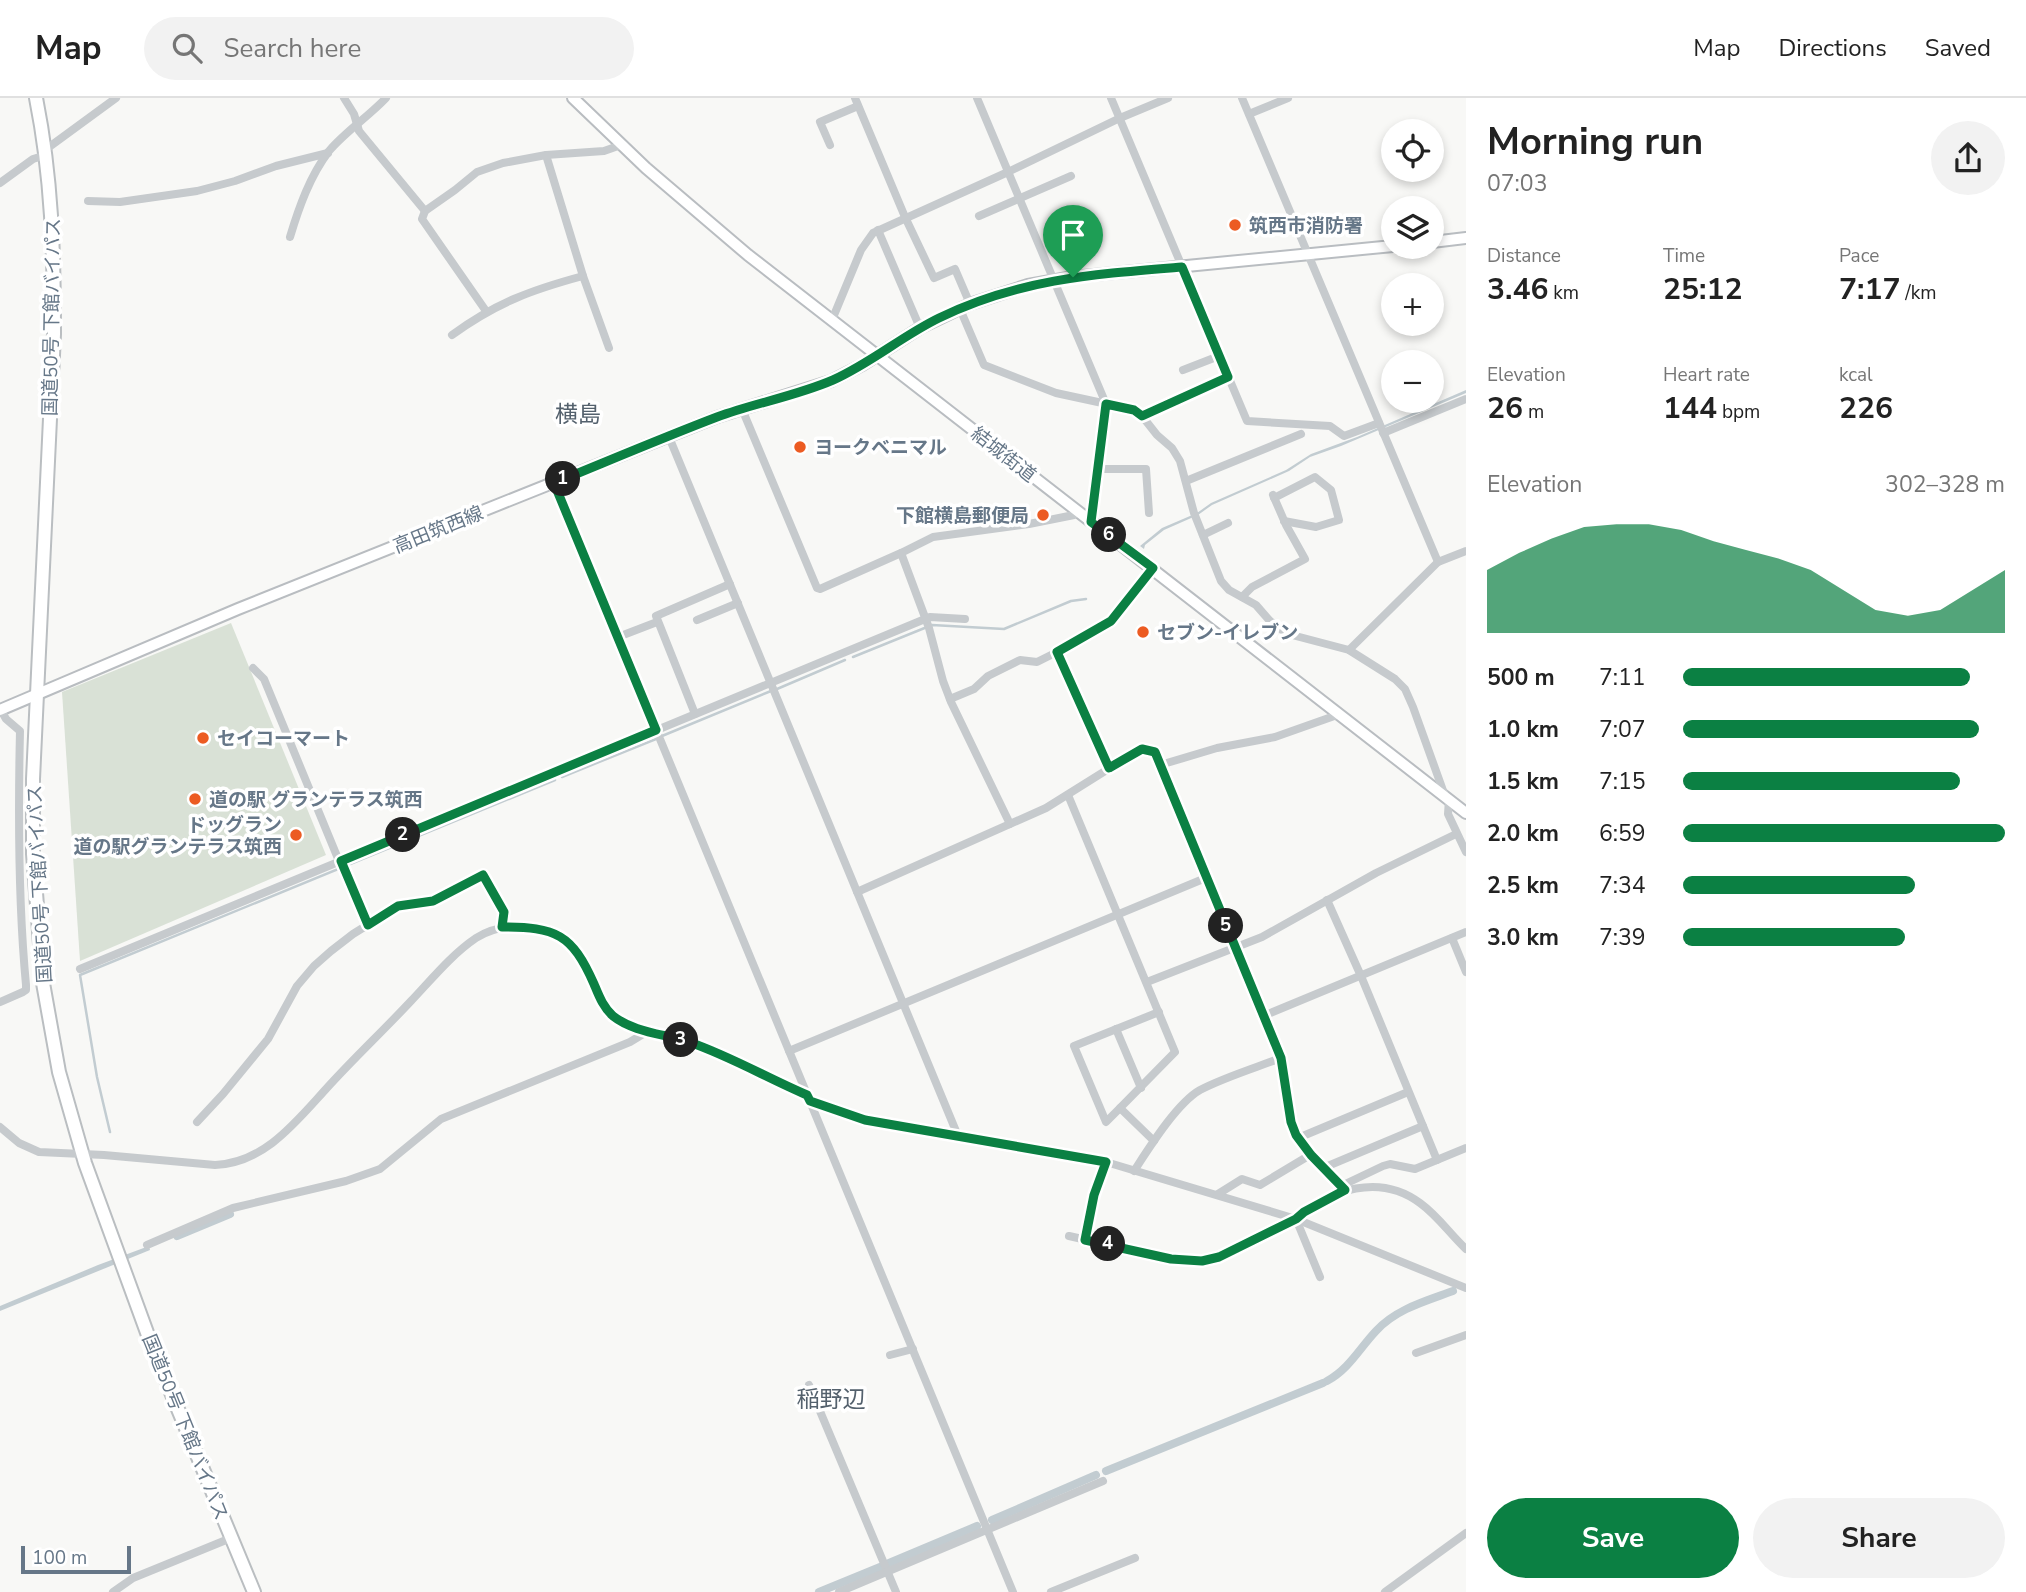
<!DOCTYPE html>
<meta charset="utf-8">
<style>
body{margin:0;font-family:"Nunito Sans","Noto Sans JP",sans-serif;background:#f2f2f2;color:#222;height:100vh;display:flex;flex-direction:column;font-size:26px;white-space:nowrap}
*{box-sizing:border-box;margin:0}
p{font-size:23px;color:#767676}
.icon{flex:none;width:38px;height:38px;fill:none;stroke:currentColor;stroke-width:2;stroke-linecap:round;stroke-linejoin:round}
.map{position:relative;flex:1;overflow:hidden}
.side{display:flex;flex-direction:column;background:#fff;width:560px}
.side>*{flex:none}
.buttons{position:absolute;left:1381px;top:21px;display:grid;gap:14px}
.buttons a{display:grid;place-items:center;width:63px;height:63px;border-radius:50%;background:#fff;box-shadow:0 4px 10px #0003;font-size:35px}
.scale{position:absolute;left:21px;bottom:18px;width:110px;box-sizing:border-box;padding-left:7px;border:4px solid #678;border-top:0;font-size:19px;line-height:24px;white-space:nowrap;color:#678;-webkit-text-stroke:5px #fff;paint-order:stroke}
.pin{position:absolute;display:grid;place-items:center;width:60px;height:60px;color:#fff;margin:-72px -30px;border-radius:50% 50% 50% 0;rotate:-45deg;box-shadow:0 0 7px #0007}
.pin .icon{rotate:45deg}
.km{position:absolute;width:35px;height:35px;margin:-18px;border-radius:50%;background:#222;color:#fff;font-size:19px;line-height:35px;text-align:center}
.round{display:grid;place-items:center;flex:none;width:74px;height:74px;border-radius:37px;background:#f2f2f2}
.headline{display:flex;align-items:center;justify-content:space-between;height:119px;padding:0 21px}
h1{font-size:38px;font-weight:700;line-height:52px}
.metrics{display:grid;grid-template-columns:repeat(3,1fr);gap:10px;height:119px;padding:7px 21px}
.metrics div{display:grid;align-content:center}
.metrics b{font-size:30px;font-weight:700}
.metrics small{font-size:19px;font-weight:400}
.metrics p{font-size:19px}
.chart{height:196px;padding:14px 21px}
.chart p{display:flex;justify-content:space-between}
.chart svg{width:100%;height:126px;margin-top:7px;fill:#0b8043;opacity:.7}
.primary-button{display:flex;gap:14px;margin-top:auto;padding:14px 21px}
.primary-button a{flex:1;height:80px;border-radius:42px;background:#0b8043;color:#fff;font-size:28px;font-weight:700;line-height:80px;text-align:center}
.primary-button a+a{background:#f2f2f2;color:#222}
ul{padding:0 21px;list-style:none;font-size:23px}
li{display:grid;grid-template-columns:112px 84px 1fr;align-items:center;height:52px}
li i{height:18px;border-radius:9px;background:#0b8043}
header{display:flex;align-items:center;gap:42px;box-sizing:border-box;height:98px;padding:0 35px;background:#fff;border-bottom:2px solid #e0e0e0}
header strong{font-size:33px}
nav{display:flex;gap:38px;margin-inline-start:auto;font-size:24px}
.search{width:490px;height:63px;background:#f2f2f2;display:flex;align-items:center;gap:18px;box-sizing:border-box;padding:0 24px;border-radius:38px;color:#767676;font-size:26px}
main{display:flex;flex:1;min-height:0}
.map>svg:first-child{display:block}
.green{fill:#d9e1d6}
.water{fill:#c2ccd1}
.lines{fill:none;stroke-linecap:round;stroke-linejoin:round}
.stream{stroke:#c2ccd1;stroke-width:2.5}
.canal{stroke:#c2ccd1;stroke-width:8}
.major-casing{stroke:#b9bdc1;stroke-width:14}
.highway-casing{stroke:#babec1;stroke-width:16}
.minor{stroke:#c6cacd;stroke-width:8}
.major{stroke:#fff;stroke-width:10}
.highway{stroke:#fff;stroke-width:12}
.route-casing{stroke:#fff;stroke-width:14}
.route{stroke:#0b8043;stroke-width:9}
.poi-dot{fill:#ec5b22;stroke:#fff;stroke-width:2.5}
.labels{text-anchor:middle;stroke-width:7;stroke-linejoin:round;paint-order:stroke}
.poi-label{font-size:19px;font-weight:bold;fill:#678;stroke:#fff;text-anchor:start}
.street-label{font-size:19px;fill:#678;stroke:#fff}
.quarter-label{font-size:23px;fill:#54616d;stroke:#fff}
</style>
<header>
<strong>Map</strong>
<div class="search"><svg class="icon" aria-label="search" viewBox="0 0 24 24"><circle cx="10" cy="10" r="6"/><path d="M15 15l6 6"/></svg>Search here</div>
<nav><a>Map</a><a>Directions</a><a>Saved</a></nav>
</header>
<main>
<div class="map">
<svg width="1466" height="1494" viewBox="0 0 1466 1494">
<rect width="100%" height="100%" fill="#f8f8f6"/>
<polygon class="green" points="231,525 326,757 80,863 62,594"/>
<g class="water">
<polygon points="1466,292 1466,295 1341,348 1310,359 1289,373 1212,407 1198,417 1164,432 1145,447 1144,451 1140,448 1162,430 1197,415 1211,405 1286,372 1311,356 1357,339"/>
<polygon points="149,1148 150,1152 0,1213 0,1208 98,1167"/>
</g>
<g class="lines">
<g class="stream">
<polyline points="853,559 932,527 1004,531 1071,503 1086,501"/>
<polyline points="777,591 845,562"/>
<polyline points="662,638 771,593"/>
<polyline points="562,679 656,641"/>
<polyline points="110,1034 97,979 80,877 555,682"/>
</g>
<g class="canal">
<polyline points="177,1138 230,1116"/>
<path d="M1327,1283C1349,1271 1359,1251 1376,1233C1396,1211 1426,1203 1453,1193"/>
<polyline points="1106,1373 1323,1285"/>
<polyline points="992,1422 1096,1377"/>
<polyline points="889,1465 977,1428"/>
<polyline points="819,1494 880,1469"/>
</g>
<g class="major-casing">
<g id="major">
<polyline points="573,0 646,70 748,157 1466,715"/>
<polyline points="1432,144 1466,140"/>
<polyline points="0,612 238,511 717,319 831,283 862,267 920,230 970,206 1028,187 1073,179 1393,148"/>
</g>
</g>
<g class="highway-casing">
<path id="highway" d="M36,0C52,80 54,155 54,236L33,681V756L43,885L59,974L85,1065L153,1251L254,1494"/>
</g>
<g class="minor">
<polyline points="344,0 354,16 359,33 425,113"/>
<polyline points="855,0 905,119 934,180 955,171 970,206"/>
<polyline points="977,0 1106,306 1091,424"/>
<polyline points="1111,0 1247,323 1330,328 1344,338 1379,325"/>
<polyline points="1242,0 1438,464"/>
<polyline points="1249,16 1288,0"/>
<polyline points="830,47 820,24 858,8"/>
<polyline points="45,52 116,0"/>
<polyline points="546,57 583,178 609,250"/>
<polyline points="0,85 33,61 46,57"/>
<polyline points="88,103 120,104 197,93 235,83 276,68 328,55"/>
<polyline points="979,118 1071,78"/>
<polyline points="878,132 920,230"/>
<path d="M290,139C299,109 310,78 329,53C346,33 368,19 386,0"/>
<polyline points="960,211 984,267 1056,295 1121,309 1134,312 1142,318 1157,337 1172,350 1180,363 1194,415 1221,483 1229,492 1256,507 1270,523 1282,532 1292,537 1349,552 1395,581 1405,591 1413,609 1445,698"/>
<polyline points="486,213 422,121 425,113 455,92 477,74 503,65 546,57 604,53 621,47"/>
<polyline points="832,222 861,152 873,135 1008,74 1120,20 1168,0"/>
<path d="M452,237C496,205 531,192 583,178"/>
<polyline points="1183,272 1219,258"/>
<polyline points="742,311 817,490 820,491 901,455"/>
<polyline points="1142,318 1228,279"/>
<polyline points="1383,335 1466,301"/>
<polyline points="669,339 958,1038"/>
<polyline points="1098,371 1146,371 1149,415"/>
<polyline points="1186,383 1301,336"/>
<polyline points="554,385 1013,1494"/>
<polyline points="1274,400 1315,379 1331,392 1339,422 1316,429 1284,423"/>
<polyline points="1203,437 1228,425"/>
<polyline points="1242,499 1252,489 1305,461 1286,427 1273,397"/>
<polyline points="697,522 738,505"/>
<polyline points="618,539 657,524"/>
<polyline points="1349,552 1438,464 1466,453"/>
<polyline points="253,570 264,581 339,763"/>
<polyline points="950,601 974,591 988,578 1020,562 1037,564 1057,554"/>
<polyline points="695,616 656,518 730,486"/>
<polyline points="1160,667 1217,650 1275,639 1340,616"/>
<polyline points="1109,670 1057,554 1111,523 1153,470"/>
<polyline points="1068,697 1175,954 1120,1010 1154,1043"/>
<polyline points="1449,701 1448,716 1466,754"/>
<polyline points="1010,726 951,604 943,583 929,530 901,455 933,439 1029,426 1074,417 1078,413"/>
<polyline points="341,763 368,827"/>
<polyline points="857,794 1046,710 1137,653 1142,651 1155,654 1281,960 1291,1024 1296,1037 1310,1057 1345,1092"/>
<polyline points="1327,802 1361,878 1437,1062"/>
<polyline points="1452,840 1466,874"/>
<polyline points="80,871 925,521 930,519 965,521"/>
<polyline points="1147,884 1262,839 1376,775 1456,736"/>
<path d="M0,904L23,894L26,892V887C18,802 18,718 20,633L6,621L1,612"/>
<polyline points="1263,918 1466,834"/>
<polyline points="1116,931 1141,990"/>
<polyline points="789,953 1208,779"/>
<polyline points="810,1003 865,1022 1106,1064 1296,1121 1466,1190"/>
<polyline points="1120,1010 1106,1024 1074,948 1159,914"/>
<polyline points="197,1024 223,996 268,941 297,888 314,868 331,853 353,836 398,808 433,803 483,777 504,814 502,829"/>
<path d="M0,1029L19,1045L39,1054L104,1057L215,1067C264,1065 295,1025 326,991C353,961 383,933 411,903C431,882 451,857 476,840C496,827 525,825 548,833C590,848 583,878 603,907C610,916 618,922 628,927L689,944L807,997"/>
<polyline points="1298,1040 1408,994"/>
<polyline points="1323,1070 1423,1028"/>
<path d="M1134,1073C1149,1050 1177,1005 1200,992C1225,979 1255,970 1281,960"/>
<polyline points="1341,1088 1383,1068 1390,1066 1415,1071 1466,1050"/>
<polyline points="1218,1096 1242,1081 1260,1087 1310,1057"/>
<polyline points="1296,1121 1320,1179"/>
<path d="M1069,1138L1171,1161L1202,1163L1219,1159L1296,1121C1330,1091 1380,1075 1420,1105C1438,1118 1450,1136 1466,1151"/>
<polyline points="1085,1142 1094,1097 1106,1064"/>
<polyline points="147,1147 233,1110 346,1083 380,1071 441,1021 630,944 648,933"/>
<polyline points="1416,1255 1466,1237"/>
<polyline points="890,1257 913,1251"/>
<polyline points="809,1287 896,1494"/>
<polyline points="113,1494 133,1480 231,1440"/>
<polyline points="839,1494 1103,1383"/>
<polyline points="1051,1494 1135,1460"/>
<polyline points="1385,1494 1466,1435"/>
</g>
<use href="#major" class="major"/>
<use href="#highway" class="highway"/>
</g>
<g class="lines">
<g class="route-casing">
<path id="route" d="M1182,169L1228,279L1142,318L1134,312L1106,306L1091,424L1153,470L1111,523L1057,554L1109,670L1142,651L1155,654L1281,960L1291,1024L1296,1037L1311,1057L1345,1092L1304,1114L1296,1121L1219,1159L1202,1163L1171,1161L1085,1142L1094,1097L1106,1064L865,1022L810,1003L807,997C767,980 730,958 689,944C664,936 633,934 613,918C603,909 599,898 594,886C572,836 556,829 502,829L504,814L483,777L433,803L398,808L368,827L341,763L656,632L554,385C608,363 662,340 717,319C755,305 796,298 833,282C871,265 902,238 939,220C1019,181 1095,176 1182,169Z"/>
</g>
<use href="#route" class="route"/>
</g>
<g class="poi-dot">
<circle cx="1235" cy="127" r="7"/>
<circle cx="800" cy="349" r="7"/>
<circle cx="1043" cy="417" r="7"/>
<circle cx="1143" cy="534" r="7"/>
<circle cx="203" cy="640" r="7"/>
<circle cx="195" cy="701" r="7"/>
<circle cx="296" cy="737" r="7"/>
</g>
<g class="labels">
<g class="poi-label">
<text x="1249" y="134">筑西市消防署</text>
<text x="814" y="356">ヨークベニマル</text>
<text x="1029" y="424" text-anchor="end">下館横島郵便局</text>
<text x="1157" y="541">セブン-イレブン</text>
<text x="217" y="647">セイコーマート</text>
<text x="209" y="708">道の駅 グランテラス筑西</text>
<text x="282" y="733" text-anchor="end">ドッグラン<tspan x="282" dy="22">道の駅グランテラス筑西</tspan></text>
</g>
<g class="street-label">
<text transform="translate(51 219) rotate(-89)" y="7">国道50号 下館バイパス</text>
<text transform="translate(1004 356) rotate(38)" y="7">結城街道</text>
<text transform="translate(438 431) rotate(-22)" y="7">高田筑西線</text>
<text transform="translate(39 786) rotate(-93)" y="7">国道50号 下館バイパス</text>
<text transform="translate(186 1329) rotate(68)" y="7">国道50号 下館バイパス</text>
</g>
<g class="quarter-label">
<text x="578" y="324">横島</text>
<text x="831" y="1309">稲野辺</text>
</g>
</g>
</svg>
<div class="buttons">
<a><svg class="icon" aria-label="locate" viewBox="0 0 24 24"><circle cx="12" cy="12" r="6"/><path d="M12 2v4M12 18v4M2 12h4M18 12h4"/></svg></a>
<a><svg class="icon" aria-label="layers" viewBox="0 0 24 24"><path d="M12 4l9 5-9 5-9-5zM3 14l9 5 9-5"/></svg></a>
<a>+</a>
<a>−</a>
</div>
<div class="scale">100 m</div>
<div class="pin" style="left:1073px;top:179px;background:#1e9e55"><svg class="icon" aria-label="arrive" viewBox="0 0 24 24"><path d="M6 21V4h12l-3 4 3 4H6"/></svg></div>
<b class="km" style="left:563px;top:381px">1</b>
<b class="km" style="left:403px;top:737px">2</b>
<b class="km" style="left:681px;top:942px">3</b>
<b class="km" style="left:1108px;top:1146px">4</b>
<b class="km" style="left:1226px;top:828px">5</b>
<b class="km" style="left:1109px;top:437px">6</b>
</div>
<section class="side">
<div class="headline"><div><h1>Morning run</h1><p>07:03</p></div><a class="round"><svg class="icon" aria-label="share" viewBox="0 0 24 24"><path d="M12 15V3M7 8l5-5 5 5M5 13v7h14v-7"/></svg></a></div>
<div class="metrics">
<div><p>Distance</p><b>3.46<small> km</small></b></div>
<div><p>Time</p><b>25:12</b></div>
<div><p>Pace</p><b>7:17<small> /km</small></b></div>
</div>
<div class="metrics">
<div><p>Elevation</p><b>26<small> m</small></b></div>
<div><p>Heart rate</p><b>144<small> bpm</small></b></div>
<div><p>kcal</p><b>226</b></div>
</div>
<div class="chart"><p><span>Elevation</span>302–328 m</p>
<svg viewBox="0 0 160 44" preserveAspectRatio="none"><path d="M0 44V22L10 16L20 11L30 7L40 6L50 6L60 8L70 12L80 15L90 18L100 22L110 29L120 36L130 38L140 36L150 29L160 22V44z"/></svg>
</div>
<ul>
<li><b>500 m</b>7:11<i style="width:89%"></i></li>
<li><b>1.0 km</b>7:07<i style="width:92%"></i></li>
<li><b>1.5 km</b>7:15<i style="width:86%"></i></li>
<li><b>2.0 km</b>6:59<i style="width:100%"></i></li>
<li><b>2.5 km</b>7:34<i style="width:72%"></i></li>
<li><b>3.0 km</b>7:39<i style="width:69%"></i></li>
</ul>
<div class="primary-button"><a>Save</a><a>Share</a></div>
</section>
</main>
